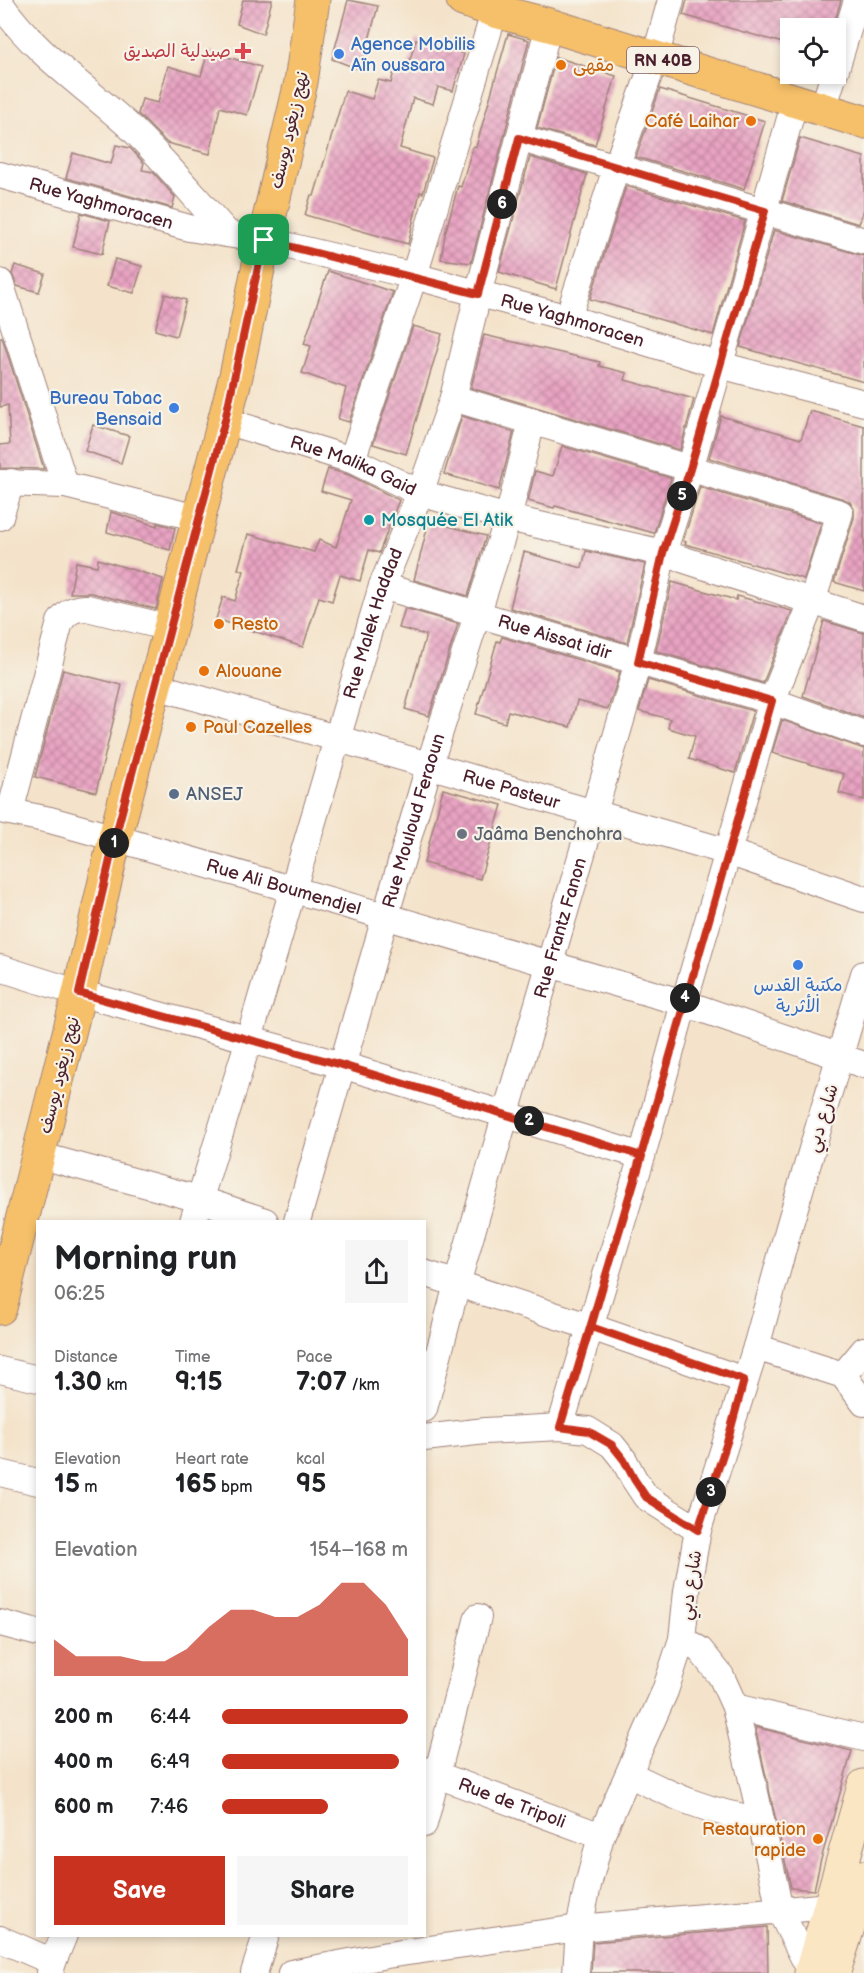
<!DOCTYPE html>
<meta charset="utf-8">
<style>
body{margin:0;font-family:"Balsamiq Sans","Playpen Sans Arabic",sans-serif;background:#f6f6f6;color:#202124;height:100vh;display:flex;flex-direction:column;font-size:22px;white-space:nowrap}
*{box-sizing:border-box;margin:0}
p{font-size:20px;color:#757577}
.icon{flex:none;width:33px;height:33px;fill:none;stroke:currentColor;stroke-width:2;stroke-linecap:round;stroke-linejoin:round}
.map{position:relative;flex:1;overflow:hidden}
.side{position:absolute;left:36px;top:1220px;width:390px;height:717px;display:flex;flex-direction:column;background:#fff;border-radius:0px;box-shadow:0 3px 9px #0003}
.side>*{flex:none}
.fabs{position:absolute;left:780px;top:18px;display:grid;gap:12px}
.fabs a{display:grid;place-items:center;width:66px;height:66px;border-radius:0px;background:#fff;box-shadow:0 3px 9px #0003;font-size:30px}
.pin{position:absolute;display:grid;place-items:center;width:51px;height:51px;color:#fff;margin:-26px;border-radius:12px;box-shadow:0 3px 9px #0006}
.km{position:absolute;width:30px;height:30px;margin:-15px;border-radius:50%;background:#222;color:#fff;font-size:16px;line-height:30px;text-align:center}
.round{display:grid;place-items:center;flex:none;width:63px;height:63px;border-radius:0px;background:#f6f6f6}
.head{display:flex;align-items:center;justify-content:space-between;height:102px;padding:0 18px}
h1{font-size:33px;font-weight:700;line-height:45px}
.stats{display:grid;grid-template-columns:repeat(3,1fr);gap:9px;height:102px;padding:6px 18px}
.stats div{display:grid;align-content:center}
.stats b{font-size:26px;font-weight:700}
.stats small{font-size:16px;font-weight:400}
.stats p{font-size:16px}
.chart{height:168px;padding:12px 18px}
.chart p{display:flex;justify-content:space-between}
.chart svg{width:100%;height:108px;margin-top:6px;fill:#c8321e;opacity:.7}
.action{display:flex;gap:12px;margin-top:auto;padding:12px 18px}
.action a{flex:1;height:69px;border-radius:0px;background:#c8321e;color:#fff;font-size:24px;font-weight:700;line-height:69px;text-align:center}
.action a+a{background:#f6f6f6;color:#202124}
ul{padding:0 18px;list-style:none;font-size:20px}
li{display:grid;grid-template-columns:96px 72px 1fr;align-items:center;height:45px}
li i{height:15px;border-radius:8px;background:#c8321e}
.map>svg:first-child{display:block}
.building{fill:url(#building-cross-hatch)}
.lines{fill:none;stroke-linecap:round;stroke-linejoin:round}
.minor-casing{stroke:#9f817a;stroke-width:28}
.secondary-casing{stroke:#9f817a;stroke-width:35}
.primary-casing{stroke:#9f817a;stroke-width:35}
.minor{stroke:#fff;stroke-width:26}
.secondary{stroke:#fbe6c4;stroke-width:33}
.primary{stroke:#f6c06b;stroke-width:33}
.route-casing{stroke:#fff;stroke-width:12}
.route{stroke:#c8321e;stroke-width:8}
.health-dot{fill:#e0444e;stroke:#f7f3e8;stroke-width:2}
.shop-dot{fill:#3f7fe0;stroke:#f7f3e8;stroke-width:2}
.food-dot{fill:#e8710a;stroke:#f7f3e8;stroke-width:2}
.culture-dot{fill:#0f9aa8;stroke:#f7f3e8;stroke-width:2}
.service-dot{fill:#5c6f8a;stroke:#f7f3e8;stroke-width:2}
.worship-dot{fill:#6b7280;stroke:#f7f3e8;stroke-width:2}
.labels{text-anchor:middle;stroke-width:4.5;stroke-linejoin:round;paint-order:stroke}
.shield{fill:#f7f3e8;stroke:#7e5f64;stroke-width:1.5}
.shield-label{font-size:16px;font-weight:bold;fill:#4a1f2b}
.shop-label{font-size:18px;fill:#366cbe;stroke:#f7f3e8;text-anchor:start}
.health-label{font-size:18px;fill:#be3a42;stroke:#f7f3e8;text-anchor:end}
.food-label{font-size:18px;fill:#c56008;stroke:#f7f3e8;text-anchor:start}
.street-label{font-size:18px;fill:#4a1f2b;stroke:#f7f3e8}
.culture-label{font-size:18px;fill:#0d838f;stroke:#f7f3e8;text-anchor:start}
.service-label{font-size:18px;fill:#4e5e75;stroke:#f7f3e8;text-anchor:start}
.worship-label{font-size:18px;fill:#5b616d;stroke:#f7f3e8;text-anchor:start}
</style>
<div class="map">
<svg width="864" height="1973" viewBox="0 0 864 1973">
<defs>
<pattern id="building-cross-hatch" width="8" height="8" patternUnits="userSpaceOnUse" patternTransform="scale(1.5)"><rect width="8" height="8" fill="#e9a4c3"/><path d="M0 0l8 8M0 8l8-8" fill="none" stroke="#bf859f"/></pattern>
</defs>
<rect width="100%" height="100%" fill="#f7f3e8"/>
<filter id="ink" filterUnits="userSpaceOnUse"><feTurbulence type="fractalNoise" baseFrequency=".0167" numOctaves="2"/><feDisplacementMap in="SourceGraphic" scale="12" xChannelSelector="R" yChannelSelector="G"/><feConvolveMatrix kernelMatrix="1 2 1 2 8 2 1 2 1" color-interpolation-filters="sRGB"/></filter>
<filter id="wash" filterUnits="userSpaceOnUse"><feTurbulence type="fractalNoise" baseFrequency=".008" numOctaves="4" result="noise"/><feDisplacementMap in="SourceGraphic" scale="24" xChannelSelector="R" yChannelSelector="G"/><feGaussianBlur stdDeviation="1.35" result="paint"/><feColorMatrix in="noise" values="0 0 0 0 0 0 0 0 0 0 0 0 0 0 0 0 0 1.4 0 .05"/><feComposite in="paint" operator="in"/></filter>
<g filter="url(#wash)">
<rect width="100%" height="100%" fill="#f4e3ca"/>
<g id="blocks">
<g class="building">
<polygon points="243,0 272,0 263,34 237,24"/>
<polygon points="348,0 378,6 361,70 332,59"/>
<polygon points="687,0 841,0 833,28 790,28 790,45 683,15"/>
<polygon points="508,34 529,40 471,263 441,259 445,234 458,186 461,187 473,146 476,147"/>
<polygon points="416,39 464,54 453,91 438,87 433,104 413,98 400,148 433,158 423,193 420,192 408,244 305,215 311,195 314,196 345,91 372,99 378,80 391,83 395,67 407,70"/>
<polygon points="208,51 261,67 247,115 220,107 210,154 167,143 138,114 142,99 158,103 168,66 201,76"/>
<polygon points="556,57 616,76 595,145 537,128"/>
<polygon points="660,89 765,121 744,189 636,157"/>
<polygon points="800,138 864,157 864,209 859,224 782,201"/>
<polygon points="116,145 130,148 144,163 142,170 153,172 168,189 175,197 172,208 66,178 73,153 111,164"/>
<polygon points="530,157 587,174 556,289 499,272"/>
<polygon points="626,186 745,221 713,335 590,299"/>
<polygon points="81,213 110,221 102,254 73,247"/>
<polygon points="774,230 864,256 864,382 740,347"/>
<polygon points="115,259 142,266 134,293 107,286"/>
<polygon points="15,265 45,274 39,292 17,286 12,274"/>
<polygon points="328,271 393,292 349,422 338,419 346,388 302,373 311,346 304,344"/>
<polygon points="165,294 186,300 176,336 155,330"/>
<polygon points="413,326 442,334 406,454 373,444"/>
<polygon points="484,335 600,362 599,366 627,373 625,380 694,399 680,450 471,388"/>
<polygon points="0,337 2,337 44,469 0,468 0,445 10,444 8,405 0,407"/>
<polygon points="810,411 864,426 864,591 834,582 854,518 854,509 850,502 844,499 709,458 721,416 801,439"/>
<polygon points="462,416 514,432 499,490 444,474"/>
<polygon points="93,425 129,436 121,463 85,451"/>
<polygon points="562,446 671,478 654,533 555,506 554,508 528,501 535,471 553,476"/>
<polygon points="328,469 349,475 399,500 379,553 369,550 360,581 340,575 332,601 319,597 303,647 216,619 223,597 235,601 244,571 238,569 248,534 314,552 319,540 336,547 351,500 321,491"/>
<polygon points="700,487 821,523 804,579 685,544 686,542 683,541"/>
<polygon points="111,512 157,526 157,523 175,528 170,550 107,532"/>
<polygon points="429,521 486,536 468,596 414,580"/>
<polygon points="586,551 645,564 627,643 510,608 524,552 582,568"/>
<polygon points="98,559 163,579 156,609 91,593 70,593 76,562 97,566"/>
<polygon points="672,582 736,600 737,596 792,611 763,683 656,651"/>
<polygon points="405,608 458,624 429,716 405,709 426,635 399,628"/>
<polygon points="824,621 864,633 864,718 803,696"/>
<polygon points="502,637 620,672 608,709 577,701 570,727 508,711 505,723 476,714 497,641 500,642"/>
<polygon points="63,670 122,685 96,792 35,777"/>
<polygon points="648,680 753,711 735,773 689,759 695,736 668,728 670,719 639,711"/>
<polygon points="782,720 864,749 864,800 839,793 844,774 772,753"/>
<polygon points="443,789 502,805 480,879 424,863"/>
<polygon points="755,1727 852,1751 820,1863 814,1890 791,1888"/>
<polygon points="767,1927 768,1973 591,1973 593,1942"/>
</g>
</g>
</g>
<g filter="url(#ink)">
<use href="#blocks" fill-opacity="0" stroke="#9f817a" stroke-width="1.5"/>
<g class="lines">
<g class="minor-casing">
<g id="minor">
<path d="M0,3C34,53 85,86 129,126C163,158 196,199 228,234"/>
<polyline points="836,69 857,0"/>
<polyline points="823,109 834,74"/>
<polyline points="519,138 864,241"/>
<path id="s1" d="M0,175L189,228L264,240L414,276L568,318L720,365L864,403"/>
<polyline points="0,282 65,485 198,518"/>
<polyline points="568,318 616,168 655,58 671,0"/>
<polyline points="453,398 840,513 812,602 772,701 684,1003 642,1156 560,1427"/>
<path id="s2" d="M225,421L352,460L420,493L508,518L663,553L864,618"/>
<polyline points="352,460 414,276 498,0"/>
<polyline points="0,483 65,485"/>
<polyline points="0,517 11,482"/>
<path id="s3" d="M382,586L772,701L864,734"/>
<path id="s4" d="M156,686L728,852L864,899"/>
<path id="s5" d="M0,810L50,820L115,838L684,1003L864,1065"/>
<path d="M10,812L60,622C68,611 74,608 87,608L170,628"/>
<polyline points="0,968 79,993 342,1065 642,1156"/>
<polyline points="38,1155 199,1199 265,1221"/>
<path id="s6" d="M193,1221L249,1039L382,586L420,493L453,398L478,294L549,25"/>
<path id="s7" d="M297,1221L429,766L508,518L532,421"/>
<polyline points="424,1273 591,1327 744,1380"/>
<polyline points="756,1347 843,1375 864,1403"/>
<polyline points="0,1370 38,1379"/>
<polyline points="843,1375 864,1350"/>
<path id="s8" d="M424,1409L457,1284L506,1113L638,662L663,553L690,469L795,101"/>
<polyline points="424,1438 485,1431 560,1427 588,1430 612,1445 624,1460 634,1479 646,1497 698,1530"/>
<polyline points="0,1473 38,1482"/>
<polyline points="0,1623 38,1633"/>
<polyline points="735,1707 864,1738"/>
<path id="s9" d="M424,1770L601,1836"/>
<path d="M629,1774C675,1797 710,1813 761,1820"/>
<polyline points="424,1824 478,1617"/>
<polyline points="0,1939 53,1962 50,1973"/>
<polyline points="53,1962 64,1935"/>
<polyline points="822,1971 811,1972 780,1911 756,1797 735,1707 721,1676 700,1650 682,1639 687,1591 698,1530 756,1347 789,1227 864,974"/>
<polyline points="254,1973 266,1935"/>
<polyline points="291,1973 387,1955 579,1928 830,1906"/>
<polyline points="576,1973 579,1928 588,1885 601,1836 665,1691 682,1639"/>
</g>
</g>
<g class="secondary-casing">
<g id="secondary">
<polyline points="835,1968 864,1877"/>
<polyline points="811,1973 864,1786"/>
</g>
</g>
<g class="primary-casing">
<g id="primary">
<polyline points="463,0 495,11 549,25 864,122"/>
<polyline points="0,1308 79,993 115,838 236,376 264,240 301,82 313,0"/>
</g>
</g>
<use href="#minor" class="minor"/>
<use href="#secondary" class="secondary"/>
<use href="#primary" class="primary"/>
</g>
</g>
<g class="lines" filter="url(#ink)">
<g class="route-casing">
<path id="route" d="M264,240L225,420L115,838L79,993L342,1065L642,1156L560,1427L588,1431L612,1445L624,1460L634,1479L646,1497L698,1530L728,1439L744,1380L591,1327C653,1119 711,909 772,701L638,662L663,553L690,469L765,211L519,138L478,294L264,240"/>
</g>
<use href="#route" class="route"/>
</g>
<path class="health-dot" d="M240 42h6v6h6v6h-6v6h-6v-6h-6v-6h6z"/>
<g class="shop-dot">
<circle cx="339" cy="54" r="6"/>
<circle cx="174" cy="408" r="6"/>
<circle cx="798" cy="965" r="6"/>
</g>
<g class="food-dot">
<circle cx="561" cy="65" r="6"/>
<circle cx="751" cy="121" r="6"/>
<circle cx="219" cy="624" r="6"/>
<circle cx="204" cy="671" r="6"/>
<circle cx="191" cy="727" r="6"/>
<circle cx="818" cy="1839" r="6"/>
</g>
<circle class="culture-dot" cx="369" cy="520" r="6"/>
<circle class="service-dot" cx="174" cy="794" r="6"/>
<circle class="worship-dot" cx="462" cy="834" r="6"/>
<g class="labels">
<rect class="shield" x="627" y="47" width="72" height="26" rx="4.5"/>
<g class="shield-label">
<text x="663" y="66">RN 40B</text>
</g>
<g class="shop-label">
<text x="351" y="50">Agence Mobilis<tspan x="351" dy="21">Aïn oussara</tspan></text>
<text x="162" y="404" text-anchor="end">Bureau Tabac<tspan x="162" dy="21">Bensaid</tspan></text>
<text x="798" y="991" text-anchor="middle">مكتبة القدس<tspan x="798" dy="21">الأثرية</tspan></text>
</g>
<g class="health-label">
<text x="231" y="57">صيدلية الصديق</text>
</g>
<g class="food-label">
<text x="573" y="71">مقهى</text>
<text x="739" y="127" text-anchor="end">Café Laihar</text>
<text x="231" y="630">Resto</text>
<text x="216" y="677">Alouane</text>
<text x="203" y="733">Paul Cazelles</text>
<text x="806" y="1835" text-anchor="end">Restauration<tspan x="806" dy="21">rapide</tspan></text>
</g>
<g class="street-label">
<text transform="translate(289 130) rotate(-77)" y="6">نهج زيغود يوسف</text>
<text dy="6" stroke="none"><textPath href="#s1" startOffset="105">Rue Yaghmoracen</textPath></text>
<text dy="6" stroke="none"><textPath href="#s1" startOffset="591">Rue Yaghmoracen</textPath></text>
<text dy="6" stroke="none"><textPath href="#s2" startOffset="136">Rue Malika Gaid</textPath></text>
<text dy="6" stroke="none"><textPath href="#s6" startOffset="624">Rue Malek Haddad</textPath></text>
<text dy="6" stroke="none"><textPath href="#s3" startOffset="180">Rue Aissat idir</textPath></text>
<text dy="6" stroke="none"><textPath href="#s4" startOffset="370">Rue Pasteur</textPath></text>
<text dy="6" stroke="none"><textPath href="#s7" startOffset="417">Rue Mouloud Feraoun</textPath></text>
<text dy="6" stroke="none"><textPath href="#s5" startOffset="294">Rue Ali Boumendjel</textPath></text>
<text dy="6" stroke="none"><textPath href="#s8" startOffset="500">Rue Frantz Fanon</textPath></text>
<text transform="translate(59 1075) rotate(-76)" y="6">نهج زيغود يوسف</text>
<text transform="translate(822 1118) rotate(-73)" y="6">شارع دبي</text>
<text transform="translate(690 1585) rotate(-81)" y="6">شارع دبي</text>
<text dy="6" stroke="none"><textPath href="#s9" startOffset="94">Rue de Tripoli</textPath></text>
</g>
<g class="culture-label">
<text x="381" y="526">Mosquée El Atik</text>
</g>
<g class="service-label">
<text x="186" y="800">ANSEJ</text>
</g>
<g class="worship-label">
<text x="474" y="840">Jaâma Benchohra</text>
</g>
</g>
</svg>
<div class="fabs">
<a><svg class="icon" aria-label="locate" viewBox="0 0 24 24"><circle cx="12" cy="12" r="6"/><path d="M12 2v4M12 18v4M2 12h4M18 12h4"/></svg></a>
</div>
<div class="pin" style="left:264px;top:240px;background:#1e9e55"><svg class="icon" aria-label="arrive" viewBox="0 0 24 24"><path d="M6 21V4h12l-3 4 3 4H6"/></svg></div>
<b class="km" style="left:114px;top:843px">1</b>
<b class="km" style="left:529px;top:1121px">2</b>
<b class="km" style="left:711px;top:1492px">3</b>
<b class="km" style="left:685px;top:998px">4</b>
<b class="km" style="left:682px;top:496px">5</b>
<b class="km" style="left:502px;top:204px">6</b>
<section class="side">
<div class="head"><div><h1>Morning run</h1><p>06:25</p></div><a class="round"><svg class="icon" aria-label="share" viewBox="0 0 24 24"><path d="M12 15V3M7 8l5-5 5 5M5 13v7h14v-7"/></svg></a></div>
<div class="stats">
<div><p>Distance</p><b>1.30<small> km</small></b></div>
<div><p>Time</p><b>9:15</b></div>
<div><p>Pace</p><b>7:07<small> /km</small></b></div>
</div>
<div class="stats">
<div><p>Elevation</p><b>15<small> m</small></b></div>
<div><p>Heart rate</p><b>165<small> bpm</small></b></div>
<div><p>kcal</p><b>95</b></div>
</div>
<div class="chart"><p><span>Elevation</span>154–168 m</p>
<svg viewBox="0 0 160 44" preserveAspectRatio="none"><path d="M0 44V29L10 36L20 36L30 36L40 38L50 38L60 33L70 24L80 17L90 17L100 20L110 20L120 15L130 6L140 6L150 15L160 29V44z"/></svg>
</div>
<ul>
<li><b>200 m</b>6:44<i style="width:100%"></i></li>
<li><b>400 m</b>6:49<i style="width:95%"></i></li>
<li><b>600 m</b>7:46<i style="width:57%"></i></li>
</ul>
<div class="action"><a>Save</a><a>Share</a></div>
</section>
</div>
